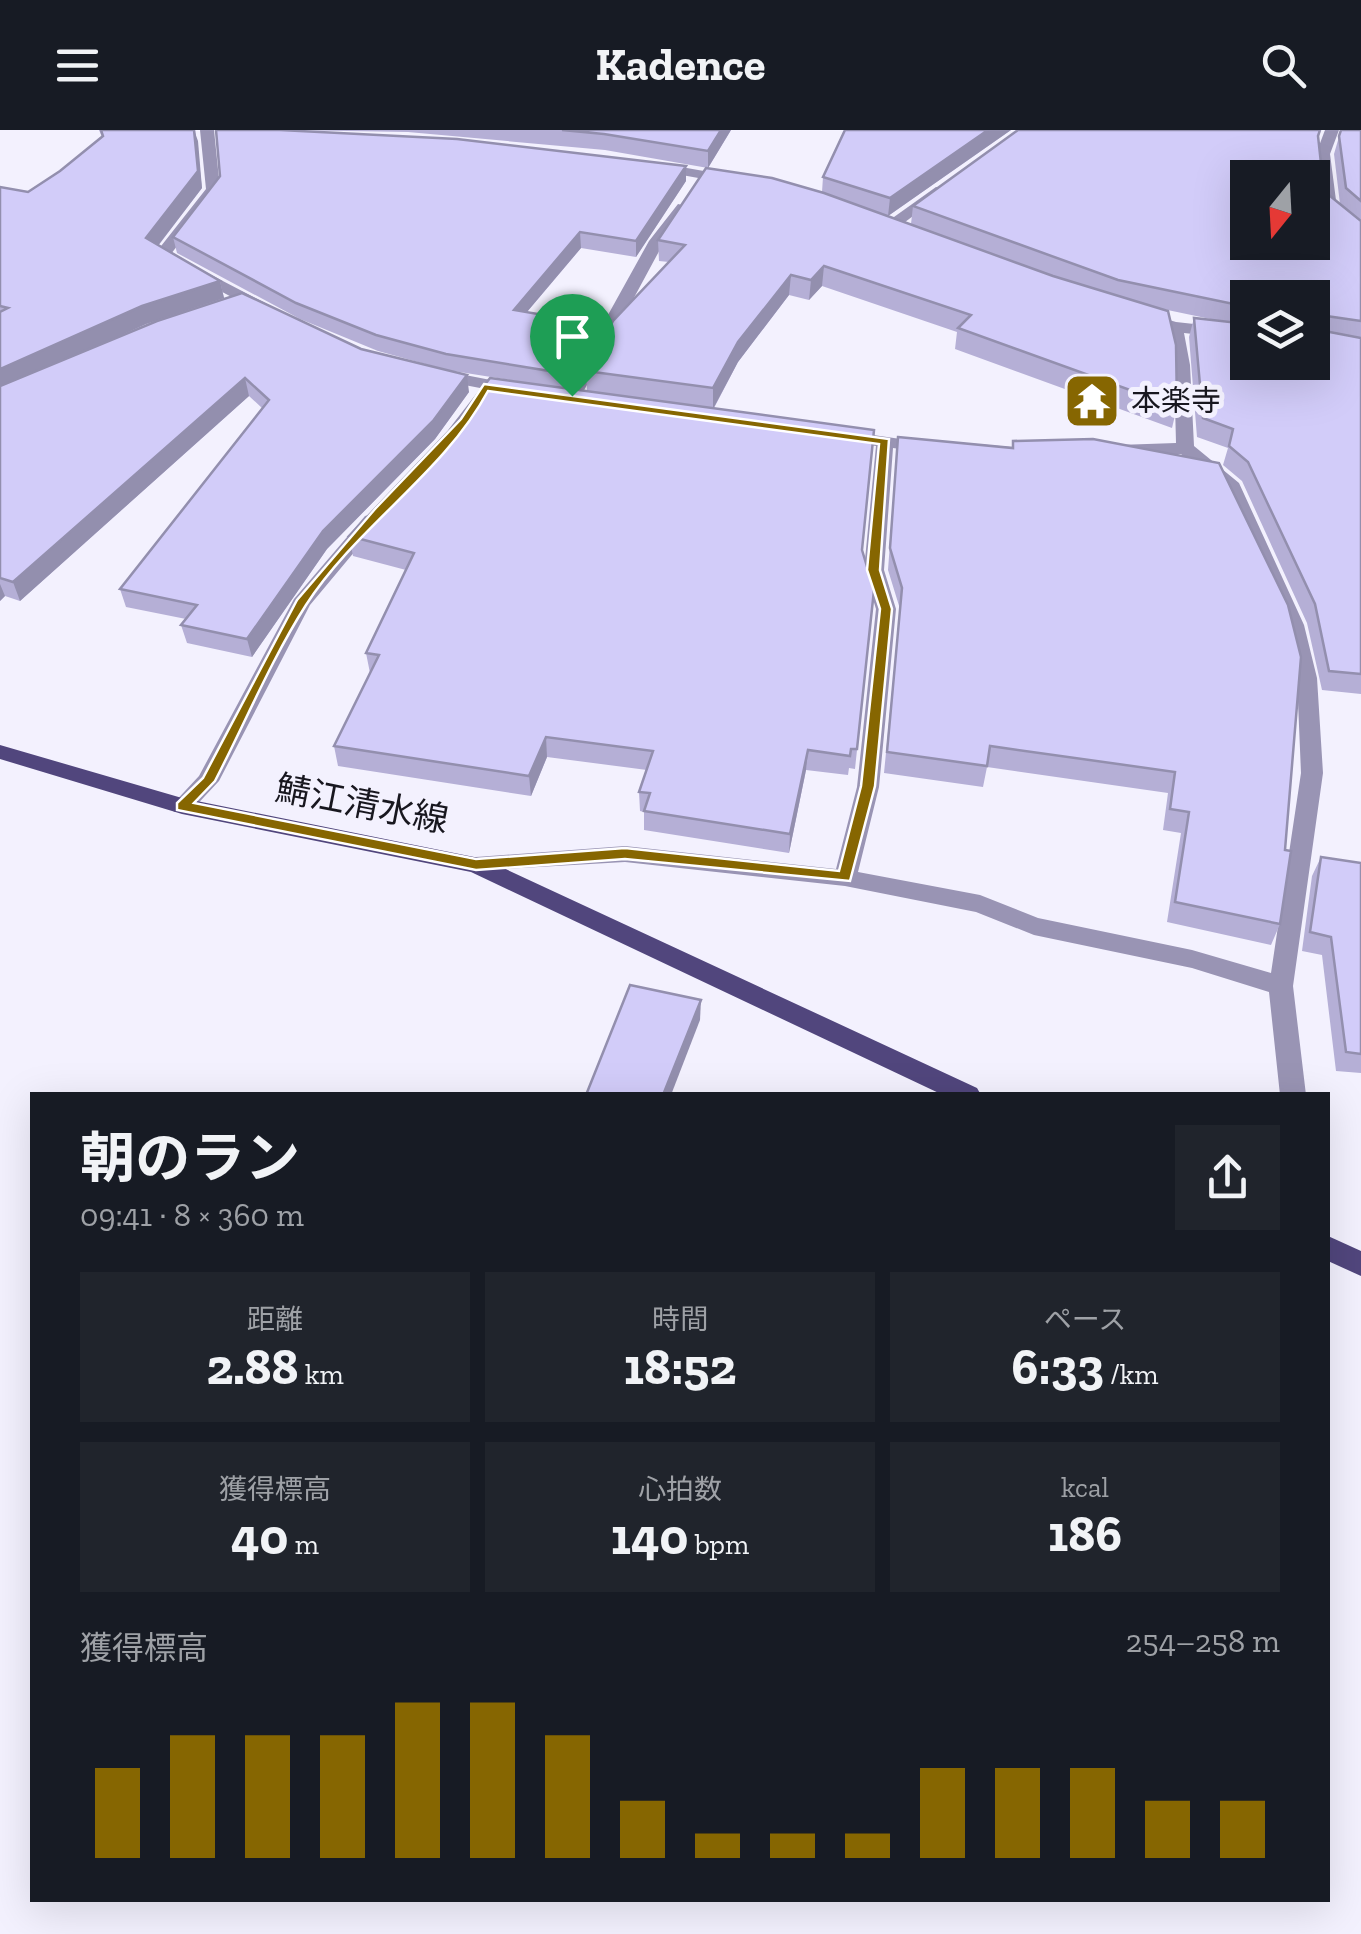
<!DOCTYPE html>
<html lang="ja">
<meta charset="utf-8">
<style>
body{margin:0;font-family:"Zilla Slab","Noto Sans JP",serif;background:#20242c;color:#f1f3f6;height:100vh;display:flex;flex-direction:column;font-size:38px;white-space:nowrap}
*{box-sizing:border-box;margin:0}
p{font-size:32px;color:#9ea1a6}
.icon{flex:none;width:55px;height:55px;fill:none;stroke:currentColor;stroke-width:2;stroke-linecap:round;stroke-linejoin:round}
.map{position:relative;flex:1;overflow:hidden}
.side{position:absolute;left:30px;top:962px;width:1300px;height:810px;display:flex;flex-direction:column;background:#171b24;border-radius:0px;box-shadow:0 10px 40px #0002}
.side>*{flex:none}
.needle{width:65px;rotate:198deg}
.fabs{position:absolute;left:1230px;top:30px;display:grid;gap:20px}
.fabs a{display:grid;place-items:center;width:100px;height:100px;border-radius:0px;background:#171b24;box-shadow:0 10px 40px #0002;font-size:50px}
.pin{position:absolute;display:grid;place-items:center;width:85px;height:85px;color:#fff;margin:-102px -42px;border-radius:50% 50% 50% 0;rotate:-45deg;box-shadow:0 0 10px #0007}
.pin .icon{rotate:45deg}
.round{display:grid;place-items:center;flex:none;width:105px;height:105px;border-radius:0px;background:#20242c}
.head{display:flex;align-items:center;justify-content:space-between;height:170px;padding:0 50px}
h1{font-size:55px;font-weight:700;line-height:75px}
.figures{display:grid;grid-template-columns:repeat(3,1fr);gap:15px;height:170px;padding:10px 50px}
.figures div{display:grid;align-content:center;border-radius:0px;background:#20242c;text-align:center}
.figures b{font-size:50px;font-weight:700}
.figures small{font-size:28px;font-weight:400}
.figures p{font-size:28px}
.chart{height:280px;padding:20px 50px}
.chart p{display:flex;justify-content:space-between}
.chart svg{width:100%;height:180px;margin-top:10px;stroke:#866601;stroke-width:6}
header{display:flex;justify-content:space-between;align-items:center;height:130px;padding:0 50px;background:#171b24;font-size:45px;font-weight:700}
.map>svg:first-child{display:block}
.lines{fill:none;stroke-linecap:round;stroke-linejoin:round}
.minor{fill:#9994b4;fill-rule:evenodd}
.major{fill:#51467d;fill-rule:evenodd}
.wall{fill:#b5afd6;fill-rule:evenodd}
.shaded-wall{fill:#938fae}
.building{fill:#d2ccf9;stroke:#938fae;stroke-width:2.5;fill-rule:evenodd}
.route{fill:#866601;stroke:#fff;stroke-width:2.5;fill-rule:evenodd}
.labels{text-anchor:middle;stroke-width:10;stroke-linejoin:round;paint-order:stroke}
.far-poi-label{font-size:30px;fill:#18171f;stroke:#f3f1fe;text-anchor:start}
.street-label{font-size:35px;fill:#18171f;stroke:#f3f1fe}
</style>
<header><svg class="icon" aria-label="menu" viewBox="0 0 24 24"><path d="M4 6h16M4 12h16M4 18h16"/></svg>Kadence<svg class="icon" aria-label="search" viewBox="0 0 24 24"><circle cx="10" cy="10" r="6"/><path d="M15 15l6 6"/></svg></header>
<div class="map">
<svg width="1361" height="1804" viewBox="0 0 1361 1804">
<rect width="100%" height="100%" fill="#f3f1fe"/>
<g class="lines">
<g class="minor">
<polygon points="200,0 214,0 220,59 171,124 273,177 273,183 261,183 154,125 206,59"/>
<polygon points="1325,0 1339,0 1330,24 1337,78 1361,100 1361,114 1322,79 1316,24"/>
<polygon points="653,32 732,46 739,50 732,54 648,39 648,33"/>
<polygon points="936,57 948,60 897,98 887,98 887,92"/>
<polygon points="678,74 691,77 664,112 581,266 566,270 563,266 649,111"/>
<polygon points="1139,181 1176,192 1248,200 1248,210 1184,203 1190,235 1194,316 1239,353 1304,495 1317,548 1323,643 1293,856 1306,965 1280,965 1269,862 1192,838 1034,805 976,782 845,756 625,732 468,741 465,735 468,729 476,727 625,716 836,739 857,657 876,479 864,440 876,316 833,309 830,305 839,300 928,313 937,318 928,323 893,318 884,440 896,479 879,657 858,742 980,765 1038,788 1192,820 1271,843 1301,643 1297,548 1284,495 1222,356 1181,324 1118,325 1109,320 1118,315 1176,313 1174,235 1166,200 1133,189 1133,183"/>
<polygon points="434,239 517,255 526,260 517,265 428,248 428,240"/>
<polygon points="372,384 381,390 310,475 219,651 190,682 174,682 171,676 199,646 294,469 365,386"/>
</g>
<g class="major">
<polygon points="0,615 182,668 484,729 977,958 981,965 943,965 471,742 182,684 0,629"/>
<polygon points="1328,1106 1361,1121 1361,1146 1328,1131"/>
</g>
</g>
<g class="wall">
<polygon points="99,0 195,0 202,58 158,116 220,151 224,168 146,194 107,211 361,219 469,262 435,309 327,419 252,527 187,513 181,495 186,489 126,477 120,459 262,278 249,266 20,471 5,466 0,471 0,57 28,62 60,41 102,7"/>
<path d="M216,0H731L708,38L605,20L408,2L288,0L686,36V51L636,127L581,118L527,182L590,193L591,209L564,258L587,261L586,241L669,132L659,131L658,110L822,62L823,47L845,0H1011L888,86L911,94L913,76L1318,10L1324,61L1340,74L1334,24L1341,0H1361V564L1322,560L1307,493L1242,351L1223,335L1228,318L1197,307L1189,207L1194,188L1220,191L1158,178L1177,277L1172,298L955,219L957,202L822,156L809,170L789,165L738,232L714,278L862,420L874,460L855,639L849,638L848,645L806,640L789,723L644,700V682L640,681L639,662L647,640L547,627L531,666L338,636L334,616L370,543L366,523L406,440L353,426L349,406L516,251L447,240L378,221L300,189L177,123L173,107L220,46ZM1248,168L1312,232H1248Z"/>
<polygon points="898,307 1012,317 1013,311 1285,720 1280,794 1271,815 1167,792 1181,703 1163,700 1168,663 987,637 983,657 884,643 900,479 888,440"/>
<polygon points="1321,727 1361,733 1361,943 1336,941 1322,825 1302,821 1312,746"/>
</g>
<g class="shaded-wall">
<polygon points="194,0 198,11 202,58 150,126 146,108"/>
<polygon points="721,0 731,0 708,38 708,21"/>
<polygon points="988,0 1011,0 888,86 890,68"/>
<polygon points="686,36 686,51 636,127 636,111"/>
<polygon points="580,102 581,118 515,196 514,180"/>
<polygon points="824,136 822,156 809,170 811,150"/>
<polygon points="791,145 789,165 738,232 713,279 713,258 738,212"/>
<polygon points="220,151 224,168 146,194 0,260 0,239 142,176"/>
<polygon points="590,193 591,209 563,259 562,243"/>
<polygon points="467,245 469,262 435,309 327,419 252,527 247,509 323,401"/>
<polygon points="245,248 249,266 20,471 13,452"/>
<polygon points="0,454 5,466 0,471"/>
<polygon points="546,607 547,627 531,666 529,646"/>
<polygon points="808,620 806,640 789,723 790,704"/>
<polygon points="701,870 700,890 671,965 663,965"/>
</g>
<g class="building">
<polygon points="101,0 194,0 198,41 146,108 220,151 142,176 0,239 0,182 8,178 0,176 0,57 28,62 60,41 103,6"/>
<polygon points="216,0 280,0 457,9 686,36 636,111 580,102 514,180 590,193 562,243 446,224 376,205 296,173 173,107 220,46"/>
<polygon points="562,0 721,0 708,21 604,4"/>
<polygon points="845,0 988,0 890,68 823,47"/>
<path d="M1018,0H1320L1318,6L1324,61L1361,91V191L1319,185L1314,199L1361,208V544L1329,541L1315,474L1248,332L1229,316L1233,299L1203,288L1194,188L1248,194V232H1312V168H1248V177L1118,150L913,76ZM1248,48H1312V112H1248Z"/>
<polygon points="1341,0 1361,0 1361,71 1346,58 1339,6"/>
<polygon points="706,38 772,48 824,63 1053,146 1168,181 1176,215 1177,277 958,198 971,185 824,136 811,150 791,145 738,212 713,258 586,241 613,191 685,115 658,110"/>
<polygon points="242,163 361,219 467,245 433,291 323,401 247,509 181,495 197,475 120,459 269,270 245,248 13,452 0,448 0,256 157,191"/>
<polygon points="490,248 874,300 862,420 874,460 857,619 851,619 850,626 808,620 790,704 644,681 650,663 639,662 653,621 546,607 529,646 334,616 379,525 366,523 414,423 349,406 449,301"/>
<polygon points="898,307 1013,318 1013,311 1093,309 1219,333 1288,475 1301,527 1285,720 1291,721 1280,794 1175,772 1189,682 1170,679 1175,642 990,616 987,636 887,622 902,458 890,418"/>
<polygon points="1321,727 1361,733 1361,924 1346,922 1331,807 1310,802"/>
<polygon points="630,855 701,870 663,965 586,965"/>
</g>
<path class="route" d="M484,254L889,309L880,440L892,479L875,656L850,751L625,729L476,740L177,680V673L203,648L297,470L375,379L461,289ZM488,261L879,314L867,440L880,479L861,656L839,741L625,718L476,729L194,673L215,651C245,593 271,530 306,475C357,396 444,343 488,261Z"/>
<defs>
<g id="temple-square" transform="scale(2.875)"><rect x="-9" y="-9" width="18" height="18" rx="4" fill="#866601" stroke="#f3f1fe"/><path d="M0-6L5-2H3V0L6.5 2.5H4V6H1.5V3h-3V6H-4V2.5H-6.5L-3 0V-2H-5Z" fill="#fff"/></g>
</defs>
<g fill-rule="evenodd">
<use href="#temple-square" x="1092" y="271"/>
</g>
<g class="labels">
<g class="far-poi-label">
<text x="1131" y="281">本楽寺</text>
</g>
<g class="street-label">
<text transform="translate(362 674) rotate(11)" y="12">鯖江清水線</text>
</g>
</g>
</svg>
<div class="fabs">
<a><svg class="needle" viewBox="-14 -14 28 28"><path d="M0-13l5 13h-10z" fill="#e53935"/><path d="M0 13l5-13h-10z" fill="#9ea1a6"/></svg></a>
<a><svg class="icon" aria-label="layers" viewBox="0 0 24 24"><path d="M12 4l9 5-9 5-9-5zM3 14l9 5 9-5"/></svg></a>
</div>
<div class="pin" style="left:572px;top:266px;background:#1e9e55"><svg class="icon" aria-label="arrive" viewBox="0 0 24 24"><path d="M6 21V4h12l-3 4 3 4H6"/></svg></div>
<section class="side">
<div class="head"><div><h1>朝のラン</h1><p>09:41 · 8 × 360 m</p></div><a class="round"><svg class="icon" aria-label="share" viewBox="0 0 24 24"><path d="M12 15V3M7 8l5-5 5 5M5 13v7h14v-7"/></svg></a></div>
<div class="figures">
<div><p>距離</p><b>2.88<small> km</small></b></div>
<div><p>時間</p><b>18:52</b></div>
<div><p>ペース</p><b>6:33<small> /km</small></b></div>
</div>
<div class="figures">
<div><p>獲得標高</p><b>40<small> m</small></b></div>
<div><p>心拍数</p><b>140<small> bpm</small></b></div>
<div><p>kcal</p><b>186</b></div>
</div>
<div class="chart"><p><span>獲得標高</span>254–258 m</p>
<svg viewBox="0 0 160 44" preserveAspectRatio="none"><path d="M5 44V22M15 44V14M25 44V14M35 44V14M45 44V6M55 44V6M65 44V14M75 44V30M85 44V38M95 44V38M105 44V38M115 44V22M125 44V22M135 44V22M145 44V30M155 44V30"/></svg>
</div>
</section>
</div>
